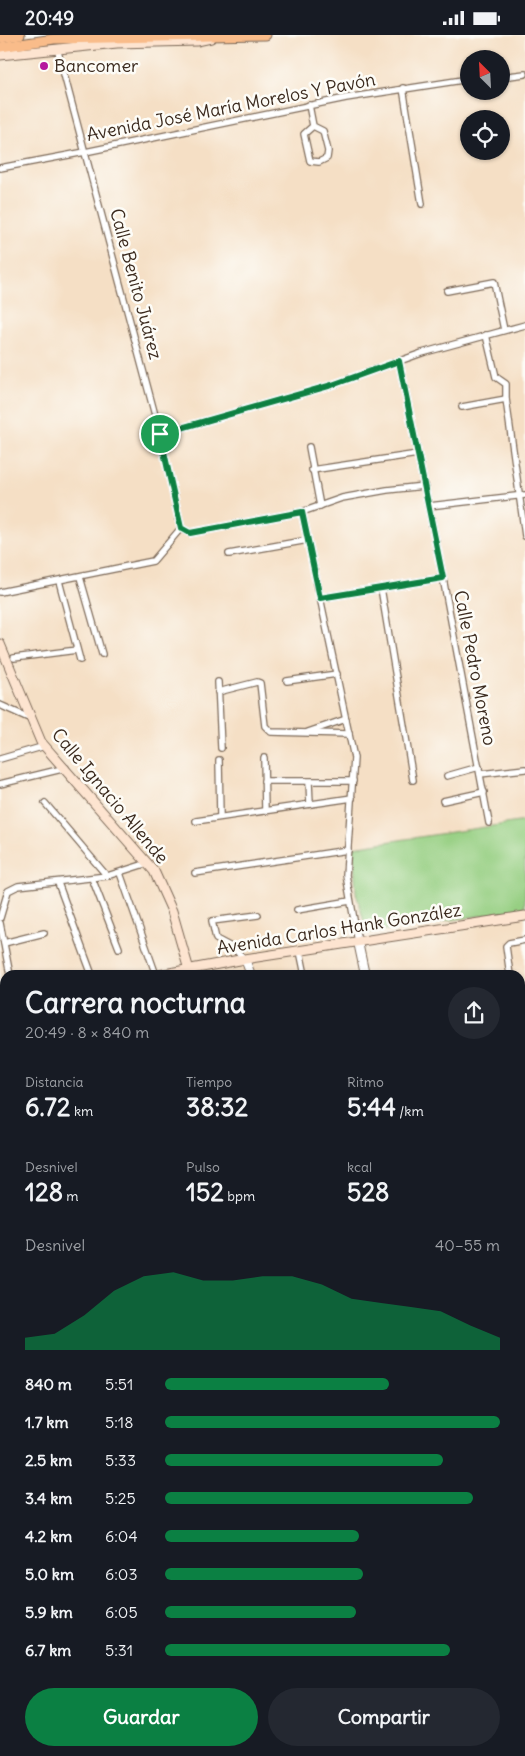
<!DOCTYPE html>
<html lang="es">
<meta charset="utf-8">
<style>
body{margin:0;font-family:Delius,sans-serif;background:#242831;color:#f1f3f6;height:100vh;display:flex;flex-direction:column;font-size:19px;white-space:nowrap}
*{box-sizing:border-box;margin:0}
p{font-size:16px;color:#9ea1a6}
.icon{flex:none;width:28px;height:28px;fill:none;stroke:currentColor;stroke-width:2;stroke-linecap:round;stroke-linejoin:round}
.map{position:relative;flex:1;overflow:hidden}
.drawer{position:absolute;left:0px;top:935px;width:525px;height:786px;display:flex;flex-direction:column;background:#171b24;border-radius:15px 15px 0 0;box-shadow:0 1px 4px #0004}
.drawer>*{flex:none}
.needle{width:32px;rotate:336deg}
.buttons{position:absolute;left:460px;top:15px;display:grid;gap:10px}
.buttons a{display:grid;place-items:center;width:50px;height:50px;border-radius:50%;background:#171b24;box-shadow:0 1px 4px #0004;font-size:25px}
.pin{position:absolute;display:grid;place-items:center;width:42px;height:42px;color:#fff;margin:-21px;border:2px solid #fff;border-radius:50%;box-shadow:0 1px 5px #0007}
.round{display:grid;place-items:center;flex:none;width:52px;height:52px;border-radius:26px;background:#242831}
.summary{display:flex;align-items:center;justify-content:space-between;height:85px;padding:0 25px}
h1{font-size:28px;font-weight:700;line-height:38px}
.figures{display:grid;grid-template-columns:repeat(3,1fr);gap:8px;height:85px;padding:5px 25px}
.figures div{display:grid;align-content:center}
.figures b{font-size:25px;font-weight:700}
.figures small{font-size:14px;font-weight:400}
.figures p{font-size:14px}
.chart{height:140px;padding:10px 25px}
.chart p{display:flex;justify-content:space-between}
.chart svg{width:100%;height:90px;margin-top:5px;fill:#0b8043;opacity:.7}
.cta{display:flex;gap:10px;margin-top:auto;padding:10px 25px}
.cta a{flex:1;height:58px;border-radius:30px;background:#0b8043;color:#fff;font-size:20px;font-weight:700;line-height:58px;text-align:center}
.cta a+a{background:#242831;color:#f1f3f6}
ul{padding:0 25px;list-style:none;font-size:16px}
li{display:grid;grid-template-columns:80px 60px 1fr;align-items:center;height:38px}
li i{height:12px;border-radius:6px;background:#0b8043}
.status{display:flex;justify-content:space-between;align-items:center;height:35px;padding:0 25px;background:#171b24;direction:ltr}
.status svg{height:14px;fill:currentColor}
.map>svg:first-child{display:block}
.green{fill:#96cf82;stroke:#687c50}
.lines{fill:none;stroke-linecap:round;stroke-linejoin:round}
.minor-casing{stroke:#7c6958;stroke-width:8}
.tertiary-casing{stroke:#7c6958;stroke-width:10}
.secondary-casing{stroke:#7c6958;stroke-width:11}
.primary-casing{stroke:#7c6958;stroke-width:11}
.minor{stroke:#fff;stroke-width:5.5}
.tertiary{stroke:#fff;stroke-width:8}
.secondary{stroke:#fde4d0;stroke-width:9}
.primary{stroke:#f9bc8a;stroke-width:9}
.route-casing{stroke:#fff;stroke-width:10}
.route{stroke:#0b8043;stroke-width:6}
.poi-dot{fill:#b5179e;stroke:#fdfcf7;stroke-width:2}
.labels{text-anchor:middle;stroke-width:5;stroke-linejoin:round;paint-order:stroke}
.poi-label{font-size:18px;fill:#3b2a1e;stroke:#fdfcf7;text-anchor:start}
.street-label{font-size:18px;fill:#3b2a1e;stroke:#fdfcf7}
</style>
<div class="status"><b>20:49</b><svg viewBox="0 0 49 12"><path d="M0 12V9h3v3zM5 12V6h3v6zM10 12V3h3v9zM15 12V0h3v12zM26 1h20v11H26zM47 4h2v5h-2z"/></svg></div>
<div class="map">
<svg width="525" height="1721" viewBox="0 0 525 1721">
<rect width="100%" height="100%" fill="#fdfcf7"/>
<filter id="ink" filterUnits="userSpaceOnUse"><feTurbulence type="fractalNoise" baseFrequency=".02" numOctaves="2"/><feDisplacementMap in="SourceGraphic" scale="10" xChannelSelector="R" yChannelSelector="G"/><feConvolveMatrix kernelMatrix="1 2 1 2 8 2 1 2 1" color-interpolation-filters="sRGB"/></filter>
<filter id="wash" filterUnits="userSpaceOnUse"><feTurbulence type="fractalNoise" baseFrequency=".0096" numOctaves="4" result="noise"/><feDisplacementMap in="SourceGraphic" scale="20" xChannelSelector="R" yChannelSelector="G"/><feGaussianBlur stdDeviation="1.12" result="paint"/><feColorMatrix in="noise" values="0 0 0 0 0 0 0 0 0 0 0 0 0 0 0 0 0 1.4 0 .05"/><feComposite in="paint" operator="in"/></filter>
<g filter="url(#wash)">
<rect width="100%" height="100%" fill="#f5dfc5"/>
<polygon class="green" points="525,786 525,874 367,898 356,858 353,812"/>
</g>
<g filter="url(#ink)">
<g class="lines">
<g class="minor-casing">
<g id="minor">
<polyline points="57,13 160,399 181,493"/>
<polyline points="501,42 525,39"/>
<polyline points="403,53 422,169"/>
<polyline points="309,70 313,91 304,99 310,126 319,127 327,123 328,116 323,96 313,91"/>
<polyline points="0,133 85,117 346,63 469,44"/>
<polyline points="447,256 494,247 504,295"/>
<polyline points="486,300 496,342 506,349 506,364 525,501"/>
<polyline points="399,326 443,543 489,788"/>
<polyline points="462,372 506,364"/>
<polyline points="160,399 332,350 422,318 525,290"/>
<polyline points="309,412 320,471"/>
<polyline points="312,435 418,419"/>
<polyline points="429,471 525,460"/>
<polyline points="302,477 354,723 346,840 358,907"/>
<polyline points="181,493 190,498 302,477 342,463 387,455 424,451"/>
<polyline points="229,519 308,505"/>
<polyline points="80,542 102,619"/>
<polyline points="59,546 80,625"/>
<polyline points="381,553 413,745"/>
<polyline points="0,557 153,526 181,493"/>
<polyline points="320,563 443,543"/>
<polyline points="14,623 77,615"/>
<polyline points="287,646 337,639"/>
<polyline points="218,647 221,713"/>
<polyline points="218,657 257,647 260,648 265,691 271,697 349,699"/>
<polyline points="0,670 31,684"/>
<polyline points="308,697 346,684"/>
<polyline points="264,723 265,776"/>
<polyline points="0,724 45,711"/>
<polyline points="219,725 220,782"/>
<polyline points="480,739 525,734"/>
<polyline points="447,741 479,732"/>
<polyline points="264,746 353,746"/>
<polyline points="309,747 310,769"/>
<polyline points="0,749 66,733"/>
<polyline points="443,766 484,757"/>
<polyline points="45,768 107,841"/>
<polyline points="196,786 352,763"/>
<polyline points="120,838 156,940"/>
<polyline points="195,838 348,815"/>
<polyline points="92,843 119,913"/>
<polyline points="58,848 92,940"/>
<polyline points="297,875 350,866"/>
<polyline points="0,883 8,856 18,851 107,841 148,828"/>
<polyline points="0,888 10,940"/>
<polyline points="4,908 44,898"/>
<polyline points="300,916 305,940"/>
<polyline points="245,924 233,913 216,904 212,886 258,880"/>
<polyline points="510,940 506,911 509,908 525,905"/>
<polyline points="520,1001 525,1031"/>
<polyline points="0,1017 5,1015"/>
<polyline points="520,1101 525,1101"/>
<polyline points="2,1140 5,1154"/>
<polyline points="520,1184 525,1183"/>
<polyline points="0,1231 5,1256"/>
<polyline points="0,1271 5,1270"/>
<polyline points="0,1373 5,1373"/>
<polyline points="520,1434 525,1432"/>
<polyline points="0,1574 5,1573"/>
<polyline points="0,1651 5,1674"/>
<polyline points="520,1668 525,1670"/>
<polyline points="14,1716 15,1721"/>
<polyline points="104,1716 105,1721"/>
<polyline points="229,1716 230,1721"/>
<polyline points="508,1716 521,1721"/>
<polyline points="260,1721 272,1719"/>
</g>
</g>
<g class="tertiary-casing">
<g id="tertiary">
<polyline points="358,907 365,940"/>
<polyline points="245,924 251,940"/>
<polyline points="520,1452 525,1458"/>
<polyline points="427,1716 427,1721"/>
</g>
</g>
<g class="secondary-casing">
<g id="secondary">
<polyline points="0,20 117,8 197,6 211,3"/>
<polyline points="0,609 41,707 154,836 172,876 189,935"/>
<polyline points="159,940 245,924 525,881"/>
<polyline points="0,967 5,967"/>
</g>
</g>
<g class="primary-casing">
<g id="primary">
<polyline points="0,3 20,0"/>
<polyline points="0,12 54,4 266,0"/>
</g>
</g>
<use href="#minor" class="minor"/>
<use href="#tertiary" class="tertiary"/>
<use href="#secondary" class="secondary"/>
<use href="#primary" class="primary"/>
</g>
</g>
<g class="lines" filter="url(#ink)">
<g class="route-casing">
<polygon id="route" points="399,326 443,543 320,563 302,477 190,498 181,493 160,399 332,350"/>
</g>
<use href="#route" class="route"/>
</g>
<circle class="poi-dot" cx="44" cy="31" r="5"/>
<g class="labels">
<g class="poi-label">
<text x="54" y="37">Bancomer</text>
</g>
<g class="street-label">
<text transform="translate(231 72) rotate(-11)" y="6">Avenida José María Morelos Y Pavón</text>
<text transform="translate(136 249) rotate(75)" y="6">Calle Benito Juárez</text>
<text transform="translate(475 633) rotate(79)" y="6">Calle Pedro Moreno</text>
<text transform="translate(110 761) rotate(50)" y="6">Calle Ignacio Allende</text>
<text transform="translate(339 894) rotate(-9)" y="6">Avenida Carlos Hank González</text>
</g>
</g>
</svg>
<div class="buttons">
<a><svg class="needle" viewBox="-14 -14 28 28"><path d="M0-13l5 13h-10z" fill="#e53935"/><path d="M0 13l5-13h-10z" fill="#9ea1a6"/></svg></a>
<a><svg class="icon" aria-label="locate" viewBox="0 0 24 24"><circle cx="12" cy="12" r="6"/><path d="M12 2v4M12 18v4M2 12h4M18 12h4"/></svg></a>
</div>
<div class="pin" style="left:160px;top:399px;background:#1e9e55"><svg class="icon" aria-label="arrive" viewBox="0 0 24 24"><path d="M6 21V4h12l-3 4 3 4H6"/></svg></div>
<section class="drawer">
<div class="summary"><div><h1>Carrera nocturna</h1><p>20:49 · 8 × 840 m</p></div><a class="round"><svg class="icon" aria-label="share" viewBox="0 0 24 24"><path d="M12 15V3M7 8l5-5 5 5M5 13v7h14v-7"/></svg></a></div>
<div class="figures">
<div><p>Distancia</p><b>6.72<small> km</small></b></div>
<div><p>Tiempo</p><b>38:32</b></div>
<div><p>Ritmo</p><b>5:44<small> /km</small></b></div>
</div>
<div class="figures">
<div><p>Desnivel</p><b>128<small> m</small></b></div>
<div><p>Pulso</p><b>152<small> bpm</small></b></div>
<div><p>kcal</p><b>528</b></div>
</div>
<div class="chart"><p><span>Desnivel</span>40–55 m</p>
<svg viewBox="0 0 160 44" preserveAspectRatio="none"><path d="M0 44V38L10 36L20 27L30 15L40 8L50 6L60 10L70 10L80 8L90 8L100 12L110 19L120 21L130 23L140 25L150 32L160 38V44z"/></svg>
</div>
<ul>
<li><b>840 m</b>5:51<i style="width:67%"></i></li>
<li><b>1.7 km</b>5:18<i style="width:100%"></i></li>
<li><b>2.5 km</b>5:33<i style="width:83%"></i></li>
<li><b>3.4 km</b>5:25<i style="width:92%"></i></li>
<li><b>4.2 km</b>6:04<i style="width:58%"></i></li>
<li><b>5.0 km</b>6:03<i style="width:59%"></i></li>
<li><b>5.9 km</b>6:05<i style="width:57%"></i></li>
<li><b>6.7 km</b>5:31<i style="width:85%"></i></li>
</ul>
<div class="cta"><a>Guardar</a><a>Compartir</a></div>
</section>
</div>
